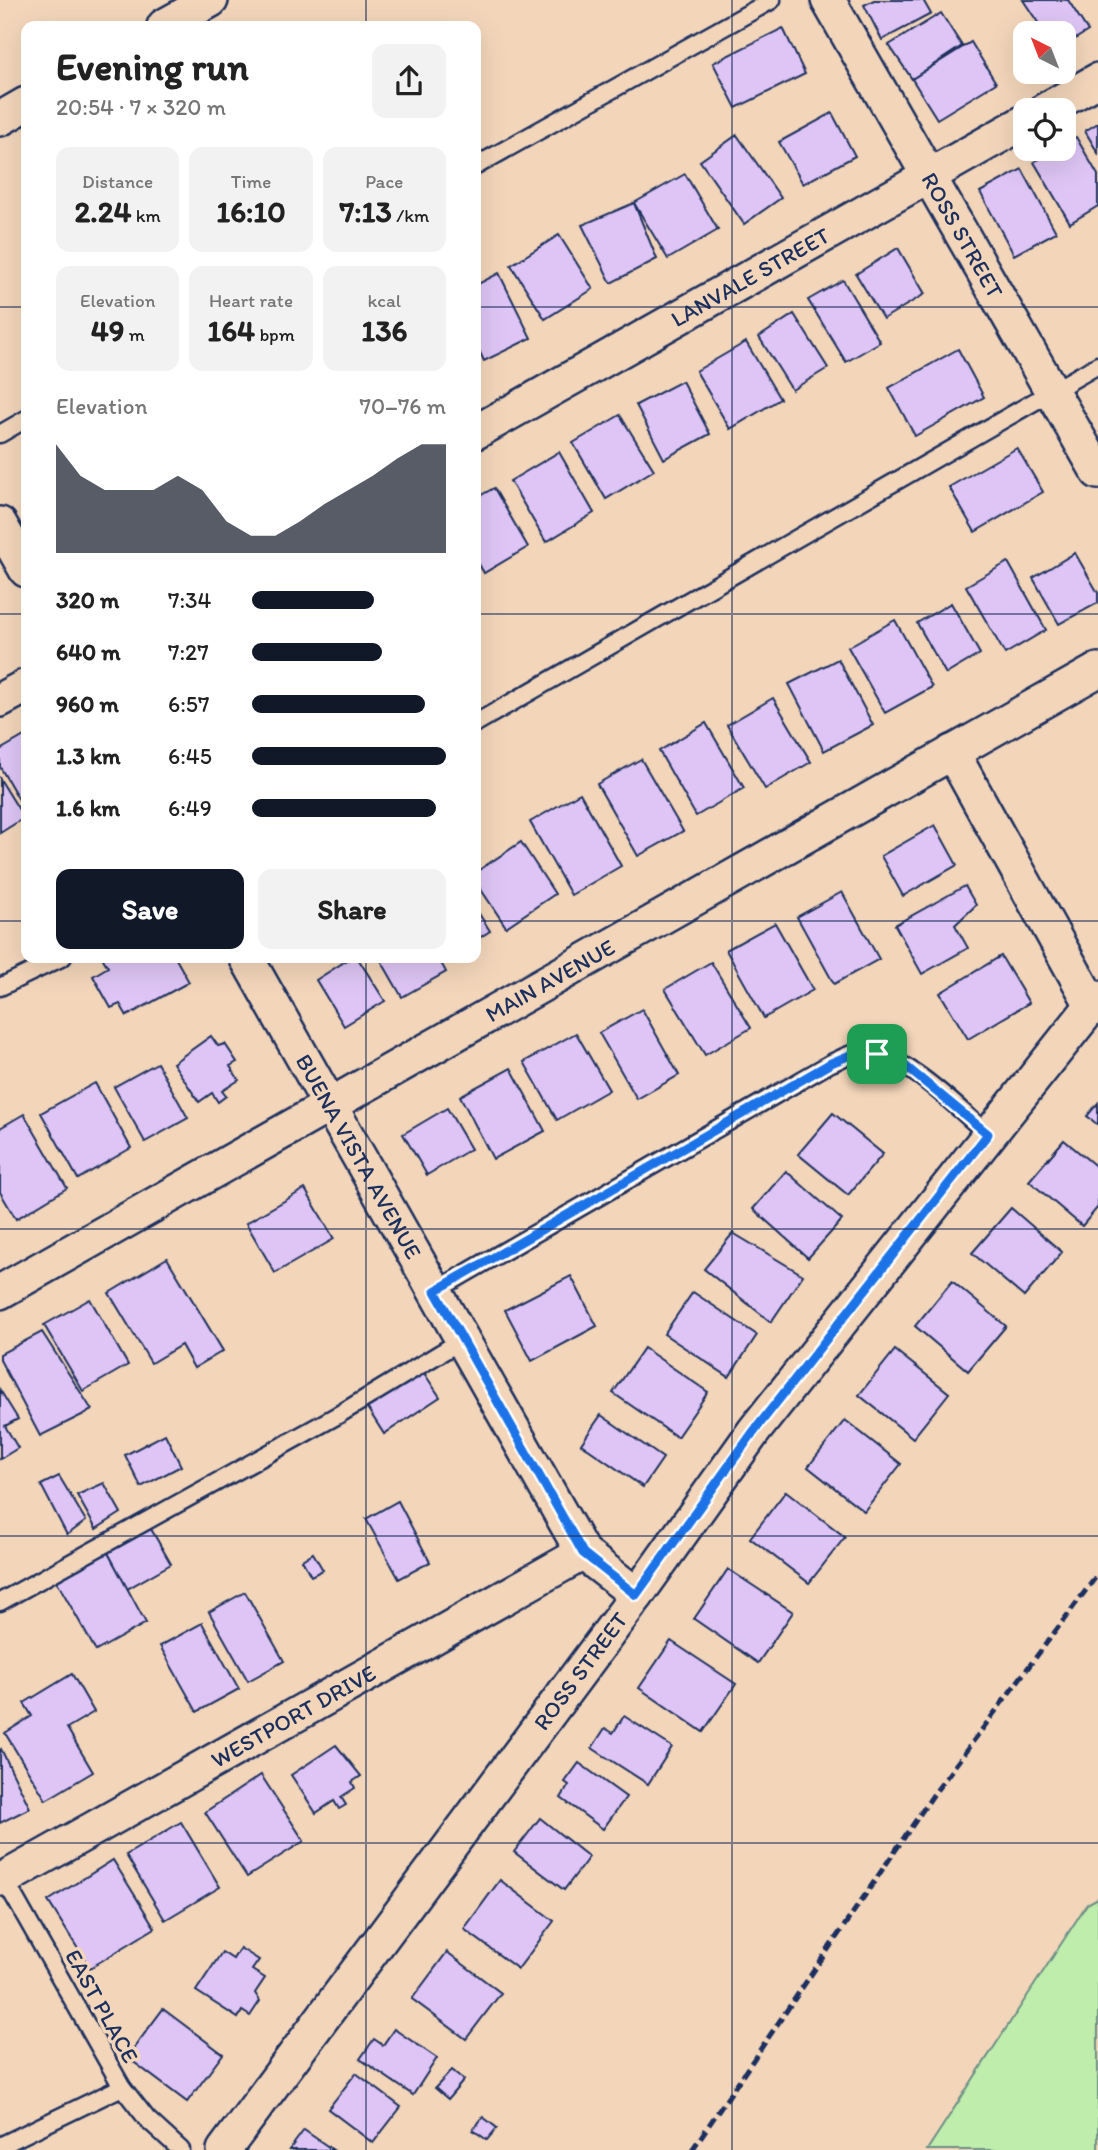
<!DOCTYPE html>
<meta charset="utf-8">
<style>
body{margin:0;font-family:Itim,sans-serif;background:#f2f2f2;color:#222;height:100vh;display:flex;flex-direction:column;font-size:26px;white-space:nowrap}
*{box-sizing:border-box;margin:0}
p{font-size:23px;color:#767676}
.icon{flex:none;width:38px;height:38px;fill:none;stroke:currentColor;stroke-width:2;stroke-linecap:round;stroke-linejoin:round}
.map{position:relative;flex:1;overflow:hidden}
.drawer{position:absolute;left:21px;top:21px;width:460px;height:942px;display:flex;flex-direction:column;background:#fff;border-radius:14px;box-shadow:0 7px 28px #0002}
.drawer>*{flex:none}
.needle{width:46px;rotate:318deg}
.fabs{position:absolute;left:1013px;top:21px;display:grid;gap:14px}
.fabs a{display:grid;place-items:center;width:63px;height:63px;border-radius:14px;background:#fff;box-shadow:0 7px 28px #0002;font-size:35px}
.pin{position:absolute;display:grid;place-items:center;width:60px;height:60px;color:#fff;margin:-30px;border-radius:14px;box-shadow:0 4px 10px #0006}
.round{display:grid;place-items:center;flex:none;width:74px;height:74px;border-radius:14px;background:#f2f2f2}
.headline{display:flex;align-items:center;justify-content:space-between;height:119px;padding:0 35px}
h1{font-size:38px;font-weight:800;line-height:52px}
.stats{display:grid;grid-template-columns:repeat(3,1fr);gap:10px;height:119px;padding:7px 35px}
.stats div{display:grid;align-content:center;border-radius:14px;background:#f2f2f2;text-align:center}
.stats b{font-size:30px;font-weight:800}
.stats small{font-size:19px;font-weight:400}
.stats p{font-size:19px}
.chart{height:196px;padding:14px 35px}
.chart p{display:flex;justify-content:space-between}
.chart svg{width:100%;height:126px;margin-top:7px;fill:#111827;opacity:.7}
.button{display:flex;gap:14px;margin-top:auto;padding:14px 35px}
.button a{flex:1;height:80px;border-radius:14px;background:#111827;color:#fff;font-size:28px;font-weight:800;line-height:80px;text-align:center}
.button a+a{background:#f2f2f2;color:#222}
ul{padding:0 35px;list-style:none;font-size:23px}
li{display:grid;grid-template-columns:112px 84px 1fr;align-items:center;height:52px}
li i{height:18px;border-radius:9px;background:#111827}
.map>svg:first-child{display:block}
.green{fill:#beedac;stroke:#6c8e85;stroke-width:2}
.building{fill:#dec5f5;stroke:#1b2f5e;stroke-width:2}
.lines{fill:none;stroke-linecap:round;stroke-linejoin:round}
.lane-casing{stroke:#1b2f5e;stroke-width:21}
.street-casing{stroke:#1b2f5e;stroke-width:38}
.lane{stroke:#f3d6ba;stroke-width:16}
.street{stroke:#f3d6ba;stroke-width:33}
.rail{stroke:#1b2f5e;stroke-width:5;stroke-dasharray:10 5;stroke-linecap:butt}
.route-casing{stroke:#fff;stroke-width:14}
.route{stroke:#1a73e8;stroke-width:9}
.grid{fill:none;stroke:#1b2f5e;stroke-width:2;stroke-opacity:0.55}
.labels{text-anchor:middle;stroke-width:7;stroke-linejoin:round;paint-order:stroke}
.street-label{font-size:23px;fill:#1b2f5e;stroke:#f3d6ba}
</style>
<div class="map">
<svg width="1098" height="2150" viewBox="0 0 1098 2150">
<rect width="100%" height="100%" fill="#f3d6ba"/>
<filter id="ink" filterUnits="userSpaceOnUse"><feTurbulence type="fractalNoise" baseFrequency=".0143" numOctaves="2"/><feDisplacementMap in="SourceGraphic" scale="14" xChannelSelector="R" yChannelSelector="G"/><feConvolveMatrix kernelMatrix="1 2 1 2 8 2 1 2 1" color-interpolation-filters="sRGB"/></filter>
<g filter="url(#ink)">
<polygon class="green" points="1098,1898 1098,2150 927,2150 1087,1904"/>
<g class="building">
<polygon points="874,0 923,0 931,14 882,40 864,5"/>
<polygon points="1023,0 1068,0 1088,31 1064,46 1064,33 1045,33"/>
<polygon points="941,13 962,46 912,79 889,45"/>
<polygon points="783,28 805,74 736,108 713,63"/>
<polygon points="971,42 996,83 937,119 912,79"/>
<polygon points="832,113 855,156 803,184 779,142"/>
<polygon points="1098,123 1098,153 1085,131"/>
<polygon points="737,135 781,198 744,224 700,161"/>
<polygon points="1076,137 1098,175 1098,206 1070,223 1034,162 1057,149 1064,149 1064,144"/>
<polygon points="1022,169 1056,232 1014,255 980,192"/>
<polygon points="685,174 718,230 668,259 634,203"/>
<polygon points="634,203 657,259 611,283 582,225"/>
<polygon points="559,235 593,289 545,319 511,265"/>
<polygon points="898,248 925,294 883,319 856,274"/>
<polygon points="499,273 531,338 484,361 476,344 476,285"/>
<polygon points="843,280 880,342 846,362 808,300"/>
<polygon points="794,314 828,368 792,390 759,337"/>
<polygon points="746,342 780,399 730,429 696,371"/>
<polygon points="958,349 984,397 915,436 889,388"/>
<polygon points="682,381 710,434 664,459 636,405"/>
<polygon points="620,415 654,470 606,499 573,443"/>
<polygon points="1017,448 1043,492 975,532 949,487"/>
<polygon points="559,452 594,513 546,542 510,481"/>
<polygon points="494,488 528,547 484,573 476,559 476,498"/>
<polygon points="1075,553 1098,593 1098,603 1059,624 1033,578"/>
<polygon points="1008,562 1046,630 1005,654 966,586"/>
<polygon points="951,603 980,654 946,674 917,623"/>
<polygon points="895,620 932,687 885,713 848,647"/>
<polygon points="838,659 873,725 824,751 789,684"/>
<polygon points="773,698 811,762 765,789 727,725"/>
<polygon points="706,723 744,788 696,816 659,751"/>
<polygon points="26,735 26,800 21,803 0,767 0,750"/>
<polygon points="641,759 683,831 638,856 597,784"/>
<polygon points="0,779 24,818 0,833"/>
<polygon points="580,793 621,866 571,895 530,822"/>
<polygon points="935,825 957,865 903,896 881,856"/>
<polygon points="521,842 555,894 506,927 476,882 476,872"/>
<polygon points="965,886 976,905 955,925 968,948 922,974 895,925"/>
<polygon points="842,892 879,959 834,984 797,917"/>
<polygon points="476,909 490,931 476,940"/>
<polygon points="775,923 813,990 764,1018 726,950"/>
<polygon points="1001,956 1029,1003 968,1039 940,993"/>
<polygon points="105,957 175,957 189,982 127,1016 120,1004 111,1008 93,976 108,967 103,959"/>
<polygon points="352,957 357,957 385,1001 344,1026 316,980"/>
<polygon points="379,957 438,957 446,972 402,997"/>
<polygon points="711,962 751,1028 705,1055 665,989"/>
<polygon points="642,1009 679,1075 637,1099 599,1033"/>
<polygon points="576,1033 609,1090 557,1120 524,1062"/>
<polygon points="211,1036 218,1046 225,1044 237,1062 230,1066 239,1080 222,1091 226,1096 218,1102 212,1093 199,1102 173,1063"/>
<polygon points="157,1063 188,1118 145,1142 114,1087"/>
<polygon points="511,1068 545,1131 493,1159 460,1096"/>
<polygon points="95,1083 131,1148 78,1179 41,1113"/>
<polygon points="1098,1103 1098,1125 1087,1116"/>
<polygon points="447,1108 471,1149 427,1175 403,1134"/>
<polygon points="833,1113 883,1154 848,1195 798,1154"/>
<polygon points="24,1114 67,1188 16,1219 0,1192 0,1128"/>
<polygon points="1064,1140 1098,1168 1098,1207 1082,1226 1029,1181"/>
<polygon points="786,1171 842,1220 808,1258 753,1209"/>
<polygon points="305,1189 334,1239 275,1273 246,1223"/>
<polygon points="1011,1208 1062,1252 1024,1297 972,1253"/>
<polygon points="733,1233 803,1275 771,1322 704,1269"/>
<polygon points="167,1258 223,1351 194,1368 181,1345 151,1363 109,1293"/>
<polygon points="571,1276 597,1326 532,1361 505,1310"/>
<polygon points="952,1281 1006,1326 968,1371 915,1326"/>
<polygon points="693,1292 757,1335 729,1377 664,1334"/>
<polygon points="90,1299 128,1365 83,1391 44,1325"/>
<polygon points="42,1332 92,1410 40,1436 0,1360 0,1354"/>
<polygon points="644,1348 708,1392 677,1437 613,1393"/>
<polygon points="895,1350 949,1393 913,1438 859,1395"/>
<polygon points="422,1370 440,1397 384,1434 366,1406"/>
<polygon points="0,1390 18,1419 5,1426 18,1448 0,1459"/>
<polygon points="601,1415 663,1458 643,1487 581,1444"/>
<polygon points="845,1420 901,1464 864,1511 808,1467"/>
<polygon points="165,1434 181,1466 141,1487 125,1455"/>
<polygon points="59,1476 86,1521 67,1535 41,1485"/>
<polygon points="104,1483 121,1513 96,1529 77,1495"/>
<polygon points="786,1491 845,1537 809,1583 750,1538"/>
<polygon points="398,1501 430,1562 399,1579 366,1519"/>
<polygon points="151,1529 171,1564 127,1589 107,1551"/>
<polygon points="107,1551 146,1623 96,1651 56,1580"/>
<polygon points="313,1553 323,1570 311,1576 302,1560"/>
<polygon points="728,1569 793,1612 758,1663 694,1619"/>
<polygon points="245,1592 284,1661 248,1681 209,1612"/>
<polygon points="202,1623 239,1689 197,1712 160,1646"/>
<polygon points="671,1641 736,1684 703,1732 639,1688"/>
<polygon points="72,1674 94,1712 67,1728 93,1772 46,1800 5,1733 32,1716 24,1703"/>
<polygon points="624,1716 672,1747 648,1784 592,1748 605,1728 613,1733"/>
<polygon points="336,1745 361,1776 352,1782 355,1788 341,1797 346,1805 339,1809 334,1801 316,1813 291,1775"/>
<polygon points="1,1749 30,1808 0,1823 0,1750"/>
<polygon points="579,1763 626,1797 603,1829 561,1798 569,1785 565,1782"/>
<polygon points="261,1775 304,1841 247,1877 205,1812"/>
<polygon points="540,1818 589,1857 564,1890 514,1852"/>
<polygon points="181,1822 220,1887 165,1920 126,1855"/>
<polygon points="113,1860 155,1928 90,1968 48,1901"/>
<polygon points="500,1880 554,1921 518,1969 464,1929"/>
<polygon points="240,1948 259,1960 252,1970 265,1978 255,1993 260,2001 250,2016 242,2011 238,2018 196,1991 222,1952 233,1959"/>
<polygon points="447,1952 501,1993 466,2039 412,1999"/>
<polygon points="163,2009 223,2054 187,2102 127,2057"/>
<polygon points="394,2029 437,2058 413,2095 360,2059 374,2039 383,2045"/>
<polygon points="452,2070 464,2080 448,2099 435,2088"/>
<polygon points="356,2073 401,2107 373,2143 328,2109"/>
<polygon points="483,2117 497,2128 487,2140 473,2130"/>
<polygon points="304,2130 333,2150 289,2150"/>
</g>
<g class="lines">
<g class="lane-casing">
<g id="lane">
<polyline points="476,166 772,0"/>
<polyline points="0,434 26,419"/>
<polyline points="476,723 1098,365"/>
<polyline points="0,987 63,957"/>
<path d="M435,1291L831,1063C839,1060 848,1054 856,1053C901,1047 955,1107 988,1134"/>
<polyline points="0,1602 338,1415 462,1340"/>
<polyline points="3,1877 122,2087 147,2119 181,2150"/>
<polyline points="0,2146 122,2087"/>
</g>
</g>
<g class="street-casing">
<g id="street">
<path id="s1" d="M828,0L1098,472"/>
<polyline points="164,26 211,0"/>
<polyline points="1045,110 1098,80"/>
<polyline points="0,119 26,104"/>
<path id="s2" d="M476,432L1026,121"/>
<polyline points="0,524 26,570"/>
<polyline points="0,700 26,686"/>
<polyline points="952,752 1092,1005"/>
<path id="s3" d="M246,957L583,1553L637,1595"/>
<path id="s4" d="M0,1292L1098,670"/>
<path id="s5" d="M4,1879L583,1553"/>
<path id="s6" d="M224,2150L637,1595L754,1431L1098,998"/>
</g>
</g>
<use href="#lane" class="lane"/>
<use href="#street" class="street"/>
<polyline class="rail" points="692,2150 933,1795 1098,1574"/>
</g>
</g>
<g class="lines" filter="url(#ink)">
<g class="route-casing">
<polygon id="route" points="855,1053 877,1054 904,1065 988,1134 754,1431 636,1595 583,1553 435,1291 831,1063"/>
</g>
<use href="#route" class="route"/>
</g>
<path class="grid" d="M366,0V26M732,0V2150M0,307H26M476,307H1098M0,614H26M476,614H1098M0,921H26M476,921H1098M366,957V2150M0,1229H1098M0,1536H1098M0,1843H1098"/>
<g class="labels">
<g class="street-label">
<text dy="8" stroke="none"><textPath href="#s1" startOffset="271">ROSS STREET</textPath></text>
<text dy="8" stroke="none"><textPath href="#s2" startOffset="315">LANVALE STREET</textPath></text>
<text dy="8" stroke="none"><textPath href="#s4" startOffset="632">MAIN AVENUE</textPath></text>
<text dy="8" stroke="none"><textPath href="#s3" startOffset="229">BUENA VISTA AVENUE</textPath></text>
<text dy="8" stroke="none"><textPath href="#s6" startOffset="597">ROSS STREET</textPath></text>
<text dy="8" stroke="none"><textPath href="#s5" startOffset="332">WESTPORT DRIVE</textPath></text>
<text transform="translate(102 2006) rotate(61)" y="8">EAST PLACE</text>
</g>
</g>
</svg>
<div class="fabs">
<a><svg class="needle" viewBox="-14 -14 28 28"><path d="M0-13l5 13h-10z" fill="#e53935"/><path d="M0 13l5-13h-10z" fill="#767676"/></svg></a>
<a><svg class="icon" aria-label="locate" viewBox="0 0 24 24"><circle cx="12" cy="12" r="6"/><path d="M12 2v4M12 18v4M2 12h4M18 12h4"/></svg></a>
</div>
<div class="pin" style="left:877px;top:1054px;background:#1e9e55"><svg class="icon" aria-label="arrive" viewBox="0 0 24 24"><path d="M6 21V4h12l-3 4 3 4H6"/></svg></div>
<section class="drawer">
<div class="headline"><div><h1>Evening run</h1><p>20:54 · 7 × 320 m</p></div><a class="round"><svg class="icon" aria-label="share" viewBox="0 0 24 24"><path d="M12 15V3M7 8l5-5 5 5M5 13v7h14v-7"/></svg></a></div>
<div class="stats">
<div><p>Distance</p><b>2.24<small> km</small></b></div>
<div><p>Time</p><b>16:10</b></div>
<div><p>Pace</p><b>7:13<small> /km</small></b></div>
</div>
<div class="stats">
<div><p>Elevation</p><b>49<small> m</small></b></div>
<div><p>Heart rate</p><b>164<small> bpm</small></b></div>
<div><p>kcal</p><b>136</b></div>
</div>
<div class="chart"><p><span>Elevation</span>70–76 m</p>
<svg viewBox="0 0 160 44" preserveAspectRatio="none"><path d="M0 44V6L10 17L20 22L30 22L40 22L50 17L60 22L70 33L80 38L90 38L100 33L110 27L120 22L130 17L140 11L150 6L160 6V44z"/></svg>
</div>
<ul>
<li><b>320 m</b>7:34<i style="width:63%"></i></li>
<li><b>640 m</b>7:27<i style="width:67%"></i></li>
<li><b>960 m</b>6:57<i style="width:89%"></i></li>
<li><b>1.3 km</b>6:45<i style="width:100%"></i></li>
<li><b>1.6 km</b>6:49<i style="width:95%"></i></li>
</ul>
<div class="button"><a>Save</a><a>Share</a></div>
</section>
</div>
